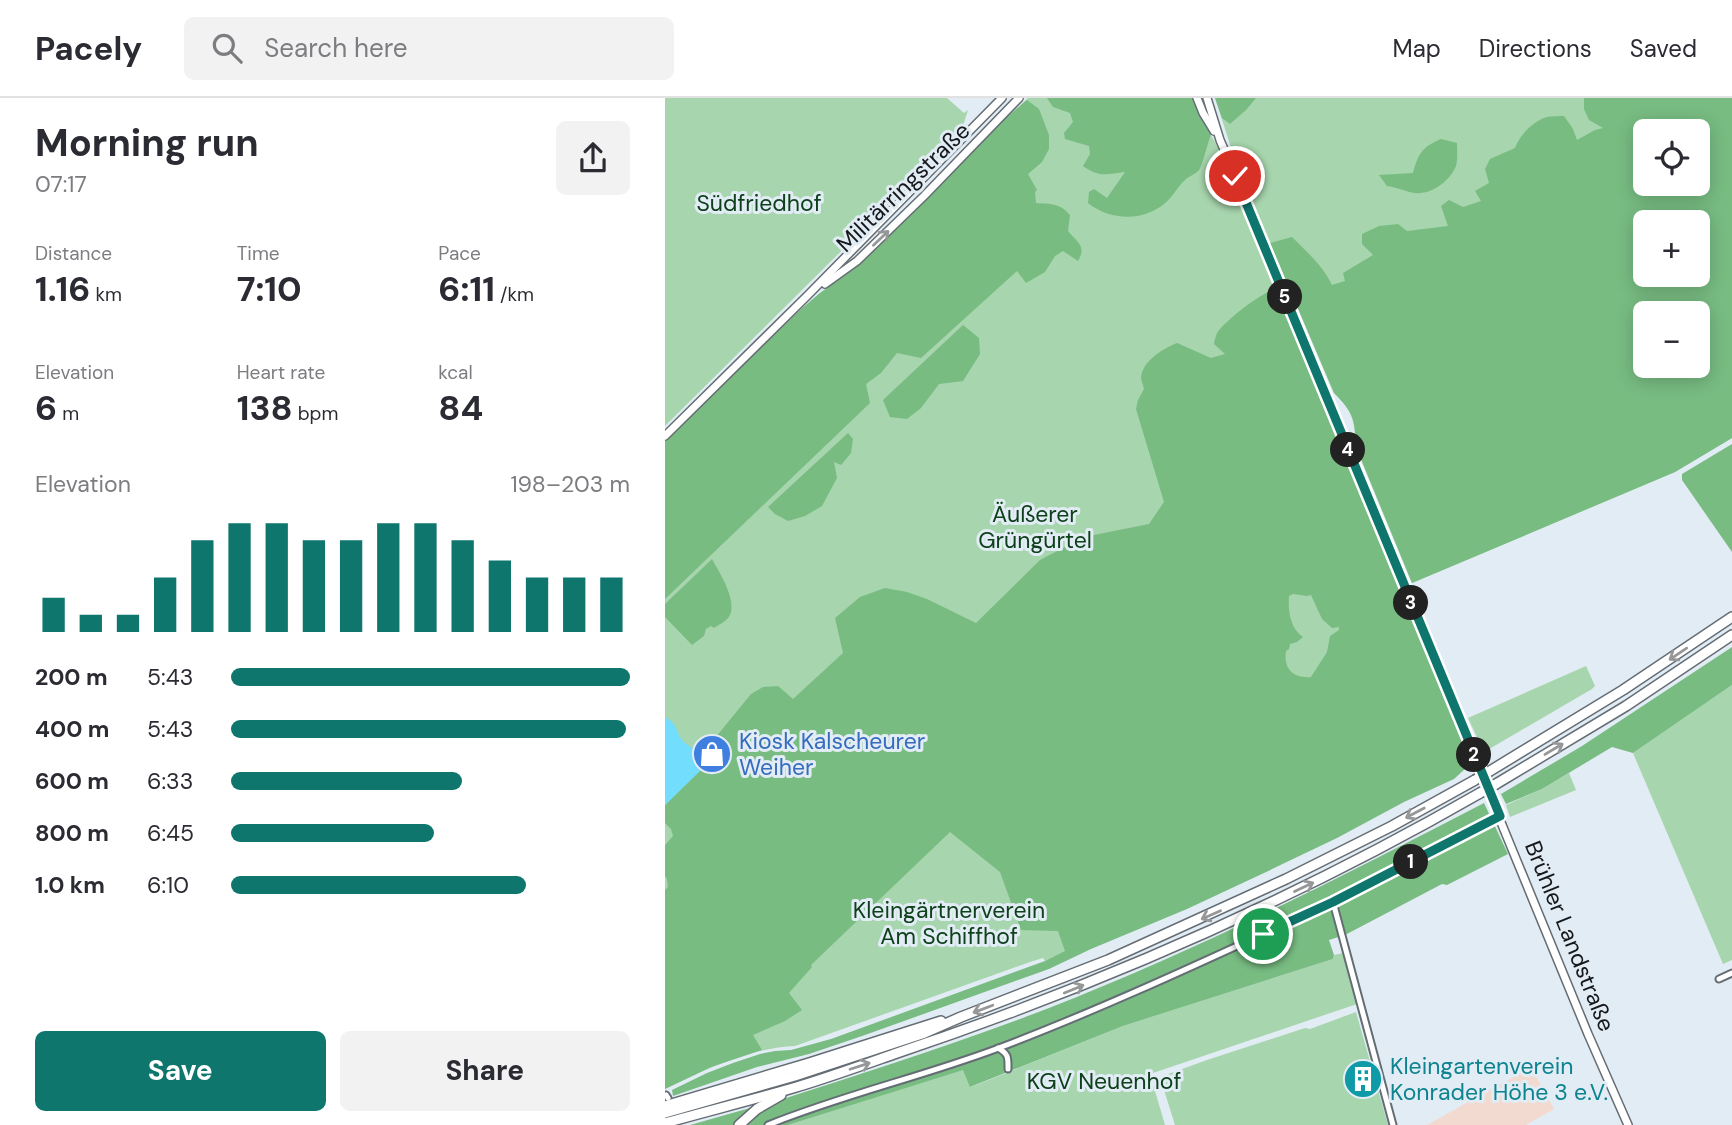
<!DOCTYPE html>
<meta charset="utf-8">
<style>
body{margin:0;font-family:"DM Sans",sans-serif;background:#f2f2f3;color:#2b2b33;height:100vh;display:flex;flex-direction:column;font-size:26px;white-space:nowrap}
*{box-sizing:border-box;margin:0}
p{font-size:23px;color:#7c7c81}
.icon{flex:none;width:38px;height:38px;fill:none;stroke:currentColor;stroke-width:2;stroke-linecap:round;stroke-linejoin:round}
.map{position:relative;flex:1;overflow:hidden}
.details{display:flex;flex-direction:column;background:#fff;width:665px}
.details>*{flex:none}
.tools{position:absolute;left:968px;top:21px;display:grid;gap:14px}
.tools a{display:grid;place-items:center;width:77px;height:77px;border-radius:10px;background:#fff;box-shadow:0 4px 18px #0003;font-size:35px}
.pin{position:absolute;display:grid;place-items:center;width:60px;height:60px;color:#fff;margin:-30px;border:4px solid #fff;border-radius:50%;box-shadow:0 2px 7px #0007}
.km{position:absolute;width:35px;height:35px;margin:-18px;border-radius:50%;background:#222;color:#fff;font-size:19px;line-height:35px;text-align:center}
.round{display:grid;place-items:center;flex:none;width:74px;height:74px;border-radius:10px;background:#f2f2f3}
.head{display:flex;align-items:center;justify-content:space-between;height:119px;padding:0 35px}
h1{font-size:38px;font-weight:700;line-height:52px}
.metrics{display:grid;grid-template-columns:repeat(3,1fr);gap:10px;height:119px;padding:7px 35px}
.metrics div{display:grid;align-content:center}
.metrics b{font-size:35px;font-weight:700}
.metrics small{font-size:19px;font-weight:400}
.metrics p{font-size:19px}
.chart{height:196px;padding:14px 35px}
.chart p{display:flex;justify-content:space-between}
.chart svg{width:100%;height:126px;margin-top:7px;stroke:#0f766e;stroke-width:6}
.cta{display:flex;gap:14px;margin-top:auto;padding:14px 35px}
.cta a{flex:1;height:80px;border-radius:10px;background:#0f766e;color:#fff;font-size:28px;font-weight:700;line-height:80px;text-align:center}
.cta a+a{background:#f2f2f3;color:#2b2b33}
ul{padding:0 35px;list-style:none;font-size:23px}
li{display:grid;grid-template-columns:112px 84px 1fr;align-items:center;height:52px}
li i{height:18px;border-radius:9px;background:#0f766e}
header{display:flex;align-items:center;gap:42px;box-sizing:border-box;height:98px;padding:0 35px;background:#fff;border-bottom:2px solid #e1e1e2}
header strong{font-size:33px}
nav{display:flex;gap:38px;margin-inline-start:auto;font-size:24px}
.search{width:490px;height:63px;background:#f2f2f3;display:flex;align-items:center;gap:18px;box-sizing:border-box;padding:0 24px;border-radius:10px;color:#7c7c81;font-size:26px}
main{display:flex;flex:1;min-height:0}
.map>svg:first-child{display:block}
.commercial{fill:#f3dad1}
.green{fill:#a7d5ad;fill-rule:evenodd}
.forest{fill:#78bc82;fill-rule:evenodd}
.water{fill:#73ddfe}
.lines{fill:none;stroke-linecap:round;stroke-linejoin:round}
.minor-casing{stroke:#656d74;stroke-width:9}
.major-casing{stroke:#656d74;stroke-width:10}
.highway-casing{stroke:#656d74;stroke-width:12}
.minor{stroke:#fff;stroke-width:5}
.major{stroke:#fff;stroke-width:7}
.highway{stroke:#fff;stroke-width:9}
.highway-bridge-casing{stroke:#656d74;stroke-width:12;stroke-linecap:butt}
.highway-bridge{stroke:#fff;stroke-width:9}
.oneway{stroke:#969798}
.route-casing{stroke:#fff;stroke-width:14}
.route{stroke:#0f766e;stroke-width:9}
.labels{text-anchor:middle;stroke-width:6;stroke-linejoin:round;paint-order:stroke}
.street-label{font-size:23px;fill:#15181b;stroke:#e2ecf4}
.park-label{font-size:23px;fill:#0e411b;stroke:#e2ecf4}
.shop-label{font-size:23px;fill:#366cbe;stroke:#e2ecf4;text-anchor:start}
.culture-label{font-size:23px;fill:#0d838f;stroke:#e2ecf4;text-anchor:start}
</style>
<header>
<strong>Pacely</strong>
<div class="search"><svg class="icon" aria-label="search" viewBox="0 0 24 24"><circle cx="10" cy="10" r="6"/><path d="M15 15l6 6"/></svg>Search here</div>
<nav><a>Map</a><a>Directions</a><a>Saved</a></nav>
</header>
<main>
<section class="details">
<div class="head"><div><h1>Morning run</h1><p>07:17</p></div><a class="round"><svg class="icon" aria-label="share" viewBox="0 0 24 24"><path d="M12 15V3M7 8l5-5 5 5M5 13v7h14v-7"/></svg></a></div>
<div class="metrics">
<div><p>Distance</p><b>1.16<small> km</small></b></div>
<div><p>Time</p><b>7:10</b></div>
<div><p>Pace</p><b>6:11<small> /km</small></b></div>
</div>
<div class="metrics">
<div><p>Elevation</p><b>6<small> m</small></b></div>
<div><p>Heart rate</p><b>138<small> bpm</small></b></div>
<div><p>kcal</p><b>84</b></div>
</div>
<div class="chart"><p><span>Elevation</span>198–203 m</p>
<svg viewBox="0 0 160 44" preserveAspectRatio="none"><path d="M5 44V32M15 44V38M25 44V38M35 44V25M45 44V12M55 44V6M65 44V6M75 44V12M85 44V12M95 44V6M105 44V6M115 44V12M125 44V19M135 44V25M145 44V25M155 44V25"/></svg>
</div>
<ul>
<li><b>200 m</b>5:43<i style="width:100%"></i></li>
<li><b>400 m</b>5:43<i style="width:99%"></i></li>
<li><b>600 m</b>6:33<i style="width:58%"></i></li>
<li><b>800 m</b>6:45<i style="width:51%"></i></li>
<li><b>1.0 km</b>6:10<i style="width:74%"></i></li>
</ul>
<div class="cta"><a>Save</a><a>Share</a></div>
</section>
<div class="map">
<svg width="1067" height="1027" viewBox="0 0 1067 1027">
<rect width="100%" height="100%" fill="#e2ecf4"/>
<polygon class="commercial" points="866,969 889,1011 861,1027 762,1027"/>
<g class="green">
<polygon points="0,0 282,0 299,15 303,12 298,28 271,59 0,328"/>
<path d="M363,0H528L538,24L556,54L792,625L803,653L804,660L648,739L380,863L378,860L368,863L130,948C83,950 41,972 0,991V343L135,212L155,195L193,168L227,135L328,31Z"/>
<path d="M550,0H1067V340L1010,374L747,485L691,349C689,322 689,315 669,295L570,62ZM980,33H1032V86H980ZM980,124H1032V177H980ZM980,215H1032V268H980Z"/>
<polygon points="921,568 930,588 927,591 819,654 803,620"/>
<polygon points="1067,587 1067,862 1058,866 968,655"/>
<polygon points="904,675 911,692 845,719 841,707 877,691"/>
<polygon points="678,855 692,906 485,976 500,1027 123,1027 298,971 306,989 458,928 668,861 669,857"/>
<polygon points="691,914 723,1027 510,1027 495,979 542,962 640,930 645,931"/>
</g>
<g class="forest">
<path d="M382,0H528L546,36C543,44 538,66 534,72C531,76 524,78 520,82C512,89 508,99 499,106C477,124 444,122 423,105L424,94L429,91L442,100L460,74C441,76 435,80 418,68L425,56L424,48L400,41L399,35L408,24L405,15L388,9Z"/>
<polygon points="550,0 591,0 581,12 565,26 557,20"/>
<path d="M919,0H1067V340L1010,374L747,485L691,349C690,322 689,315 669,295L605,145L627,139C642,154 658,168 667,187L680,183L678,175L708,157L697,146V136L714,128L733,126L742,133L783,128L776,108L784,102L798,109L816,103L810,93L824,85L820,71L825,61L850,50C855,37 868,23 882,19C887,18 894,18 899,18L908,31L912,42L930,32L938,30L924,22L919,11ZM980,33H1032V86H980ZM980,124H1032V177H980ZM980,215H1032V268H980Z"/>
<path d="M362,2L374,11L384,37V51L377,64L363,76L372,92L370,94L371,105C386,106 395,105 405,117L403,133C412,144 422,148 413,163L398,153L390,158L380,174L361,185L352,173L256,260L232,255L216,275L201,286L205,305L0,501V343L135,212L155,195L193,168L227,135L328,31Z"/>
<path d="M776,41L792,45C792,52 793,61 791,68C785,83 766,97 750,95C742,94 731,89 722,88L714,77L748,75C753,56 757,49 776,41Z"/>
<path d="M610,191L804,660L796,664L800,671L789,681L739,704L672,740L599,775L522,811L426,851L384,871L200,937L144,956L92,969L8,998L7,992L42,975L68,965L95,956L110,953L126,952L166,941L380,863L400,853L393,833L356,832L335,774L285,734L146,867L147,869L124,895L137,912L120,923L88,937L97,952L46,969L0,991V792L3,789L2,781L0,778V747L8,738L6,731L0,725V707L40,668V659L37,656L86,596L98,589L113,588L128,601L178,555L170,520L195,499L220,490L242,494L262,501L311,525L375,462L419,439L484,426L499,404L471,311L473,302L479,291C479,290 476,281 476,280C477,263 499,250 512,245L546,260L560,256L549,246C550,240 551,236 555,231C568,217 592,198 610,191ZM628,496L642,498L646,497L657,521L667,530L674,529V532L665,538L662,554L646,579C628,581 618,570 621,553L624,551L625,546L632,544L638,539C625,530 623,513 624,498Z"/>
<polygon points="298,227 314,240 315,256 298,283 274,286 256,310 242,321 225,319 218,302"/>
<polygon points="183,335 188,341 186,355 176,367 169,364 172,380 157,408 140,418 123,423 110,416 103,409"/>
<polygon points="1067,346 1067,454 1017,382 1017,376"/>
<path d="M47,461C54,474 75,506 63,520C60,524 53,527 49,530L46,528L41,531L39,538L27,547L0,519V506Z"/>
<polygon points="1067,549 1067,587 968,655 947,649 877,691 841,706 836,696 917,648"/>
<path d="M819,705L843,756L782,787L777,786L680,837L664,842L669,857L668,861L458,928L305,989L298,972L123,1027H78L84,1020L109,1004C201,974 293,945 384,910C534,851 677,779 819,705Z"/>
<polygon points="85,1010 69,1027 25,1027"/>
</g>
<path class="water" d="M0,619C15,627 10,636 20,645C28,652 36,652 41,663L40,668L0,707Z"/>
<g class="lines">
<g class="minor-casing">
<g id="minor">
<polyline points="1054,881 1067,875"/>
<path d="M333,950C344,956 343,960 343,971"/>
<polyline points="1,997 3,1000"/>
<path d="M103,1027C177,997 256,979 331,951C445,908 556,855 668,804"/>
<polyline points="728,1027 668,804 835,718"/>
</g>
</g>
<g class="major-casing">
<g id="major">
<polyline points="532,0 538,15 549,33"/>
<polyline points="542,0 555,42 570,77 923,936 963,1027"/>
<polyline points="160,186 192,163 259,98 354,0"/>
<polyline points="0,338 142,198 337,0"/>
</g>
</g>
<g class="highway-casing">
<g id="highway">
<polyline points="825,673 958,592 1067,519"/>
<polyline points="831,686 961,608 1067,537"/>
<polyline points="0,1008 144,965 276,923"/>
<polyline points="0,1015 130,978 257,936 296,919 443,862 621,781 727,728 810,682"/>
<path d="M0,1025C43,1013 86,1002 128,990C162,980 195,968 229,956C432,888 629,802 815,695"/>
<polyline points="74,1027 92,1011 116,997"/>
</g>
</g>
<use href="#minor" class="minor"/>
<use href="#major" class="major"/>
<use href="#highway" class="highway"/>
<g class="highway-bridge-casing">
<g id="highway-bridge">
<polyline points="810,682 825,673"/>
<polyline points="815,695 831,686"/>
</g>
</g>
<use href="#highway-bridge" class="highway-bridge"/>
</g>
<defs><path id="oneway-shaft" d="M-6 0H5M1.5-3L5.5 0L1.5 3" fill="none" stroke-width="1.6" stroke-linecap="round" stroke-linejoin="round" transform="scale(1.75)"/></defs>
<g class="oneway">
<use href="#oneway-shaft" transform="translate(216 140) rotate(-44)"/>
<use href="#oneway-shaft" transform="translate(1013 556) rotate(146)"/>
<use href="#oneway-shaft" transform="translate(889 651) rotate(-31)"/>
<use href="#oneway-shaft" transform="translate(750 715) rotate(152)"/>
<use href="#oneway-shaft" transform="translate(639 789) rotate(-25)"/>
<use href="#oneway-shaft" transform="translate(546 817) rotate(156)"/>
<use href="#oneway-shaft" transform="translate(409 891) rotate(-22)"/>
<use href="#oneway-shaft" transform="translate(318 911) rotate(159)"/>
<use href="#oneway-shaft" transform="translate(195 968) rotate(-18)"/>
</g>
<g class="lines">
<g class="route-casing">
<polyline id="route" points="570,78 835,718 668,804 598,836"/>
</g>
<use href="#route" class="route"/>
</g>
<defs>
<g id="shop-disc" transform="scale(2.0125)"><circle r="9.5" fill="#3f7fe0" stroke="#e2ecf4"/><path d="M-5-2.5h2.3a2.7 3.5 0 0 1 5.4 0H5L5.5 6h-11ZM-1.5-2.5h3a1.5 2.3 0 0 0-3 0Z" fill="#fff"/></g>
<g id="building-disc" transform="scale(2.0125)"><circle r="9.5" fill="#0f9aa8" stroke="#e2ecf4"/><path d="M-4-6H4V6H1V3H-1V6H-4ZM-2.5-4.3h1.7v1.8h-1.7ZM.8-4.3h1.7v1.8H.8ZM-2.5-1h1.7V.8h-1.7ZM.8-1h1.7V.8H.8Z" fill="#fff"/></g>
</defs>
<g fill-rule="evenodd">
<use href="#shop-disc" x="47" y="656"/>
<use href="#building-disc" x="698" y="981"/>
</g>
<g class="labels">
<g class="street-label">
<text transform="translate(238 89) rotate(-44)" y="8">Militärringstraße</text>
<text transform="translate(905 838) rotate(68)" y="8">Brühler Landstraße</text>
</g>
<g class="park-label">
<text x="94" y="113">Südfriedhof</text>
<text x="370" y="424">Äußerer<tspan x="370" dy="26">Grüngürtel</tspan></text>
<text x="284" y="820">Kleingärtnerverein<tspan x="284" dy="26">Am Schiffhof</tspan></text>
<text x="439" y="991">KGV Neuenhof</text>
</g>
<g class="shop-label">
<text x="74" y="651">Kiosk Kalscheurer<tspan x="74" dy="26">Weiher</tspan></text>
</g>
<g class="culture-label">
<text x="725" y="976">Kleingartenverein<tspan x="725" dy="26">Konrader Höhe 3 e.V.</tspan></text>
</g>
</g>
</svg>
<div class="tools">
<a><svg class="icon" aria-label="locate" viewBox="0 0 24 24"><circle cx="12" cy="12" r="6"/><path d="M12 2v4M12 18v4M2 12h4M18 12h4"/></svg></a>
<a>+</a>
<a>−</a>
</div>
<div class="pin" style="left:598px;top:836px;background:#1e9e55"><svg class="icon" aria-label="arrive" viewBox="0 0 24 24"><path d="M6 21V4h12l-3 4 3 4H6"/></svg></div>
<div class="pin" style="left:570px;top:78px;background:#d93025"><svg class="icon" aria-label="check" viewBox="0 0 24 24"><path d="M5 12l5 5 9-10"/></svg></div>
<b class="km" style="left:746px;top:764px">1</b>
<b class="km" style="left:809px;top:657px">2</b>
<b class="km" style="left:746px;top:505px">3</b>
<b class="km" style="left:683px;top:352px">4</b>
<b class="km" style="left:620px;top:199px">5</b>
</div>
</main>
